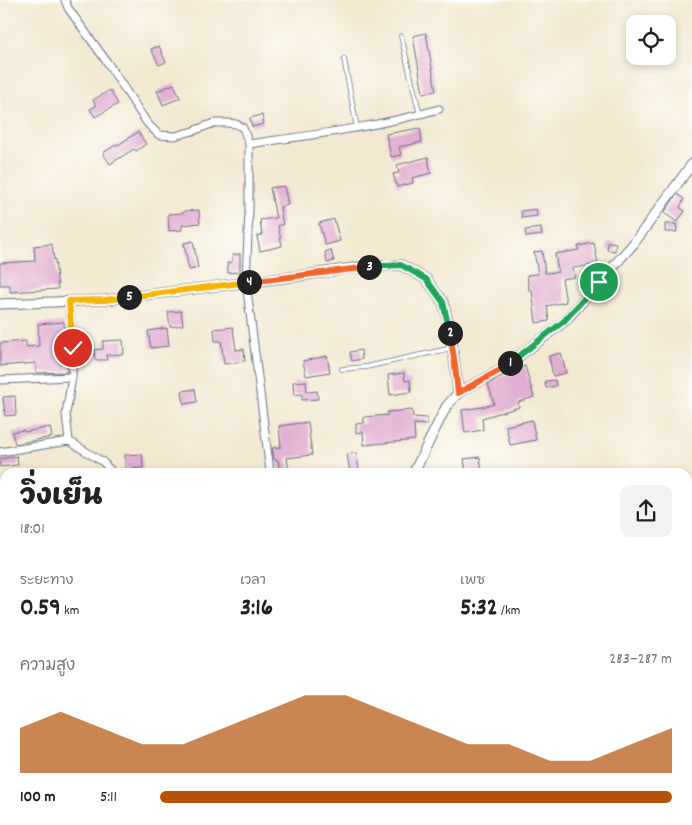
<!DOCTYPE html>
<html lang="th">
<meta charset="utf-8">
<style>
body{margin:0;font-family:Dekko,"Playpen Sans Thai",sans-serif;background:#f2f2f2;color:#222;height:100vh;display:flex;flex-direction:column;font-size:19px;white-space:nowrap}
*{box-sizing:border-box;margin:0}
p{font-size:16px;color:#767676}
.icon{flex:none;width:28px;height:28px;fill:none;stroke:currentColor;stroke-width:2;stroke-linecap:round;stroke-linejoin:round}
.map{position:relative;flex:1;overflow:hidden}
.sheet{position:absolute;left:0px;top:468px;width:692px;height:358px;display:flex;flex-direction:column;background:#fff;border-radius:15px 15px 0 0;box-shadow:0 2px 8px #0003}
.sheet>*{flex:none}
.fabs{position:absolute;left:626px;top:15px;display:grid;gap:10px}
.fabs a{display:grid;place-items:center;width:50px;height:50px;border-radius:10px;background:#fff;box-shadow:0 2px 8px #0003;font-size:25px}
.pin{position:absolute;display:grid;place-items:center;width:42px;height:42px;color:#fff;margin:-21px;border:2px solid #fff;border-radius:50%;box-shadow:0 1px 5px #0007}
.km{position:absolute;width:25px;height:25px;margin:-12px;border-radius:50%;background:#222;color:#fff;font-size:14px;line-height:25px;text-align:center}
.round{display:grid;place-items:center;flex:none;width:52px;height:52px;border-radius:10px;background:#f2f2f2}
.summary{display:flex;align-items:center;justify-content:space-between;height:85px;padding:0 20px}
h1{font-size:28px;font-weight:800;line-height:38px}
.metrics{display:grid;grid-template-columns:repeat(3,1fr);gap:8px;height:85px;padding:5px 20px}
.metrics div{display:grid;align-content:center}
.metrics b{font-size:25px;font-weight:800}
.metrics small{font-size:14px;font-weight:400}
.metrics p{font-size:14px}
.chart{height:140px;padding:10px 20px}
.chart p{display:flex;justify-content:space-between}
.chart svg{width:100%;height:90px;margin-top:5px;fill:#b45309;opacity:.7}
ul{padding:0 20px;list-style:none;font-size:16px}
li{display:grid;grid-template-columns:80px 60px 1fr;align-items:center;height:38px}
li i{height:12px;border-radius:6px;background:#b45309}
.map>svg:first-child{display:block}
.building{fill:#e1add2}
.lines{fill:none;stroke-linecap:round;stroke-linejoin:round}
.service-casing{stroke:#677086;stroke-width:5.5}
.minor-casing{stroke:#677086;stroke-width:9}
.tertiary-casing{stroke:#677086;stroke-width:11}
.service{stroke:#fff;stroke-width:4}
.minor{stroke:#fff;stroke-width:7}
.tertiary{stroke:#fff;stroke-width:9}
.split-1-casing{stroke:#fff;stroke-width:10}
.split-2-casing{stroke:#fff;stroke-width:10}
.split-3-casing{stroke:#fff;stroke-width:10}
.split-4-casing{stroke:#fff;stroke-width:10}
.split-5-casing{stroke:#fff;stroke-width:10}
.split-6-casing{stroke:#fff;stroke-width:10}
.split-1{stroke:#22a559;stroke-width:6}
.split-2{stroke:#f0652b;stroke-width:6}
.split-3{stroke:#22a559;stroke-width:6}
.split-4{stroke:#f0652b;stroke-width:6}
.split-5{stroke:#f5b400;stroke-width:6}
.split-6{stroke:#f5b400;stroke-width:6}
</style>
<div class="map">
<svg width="692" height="825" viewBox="0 0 692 825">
<rect width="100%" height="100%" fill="#fdfcf7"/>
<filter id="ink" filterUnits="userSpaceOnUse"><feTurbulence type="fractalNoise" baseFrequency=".02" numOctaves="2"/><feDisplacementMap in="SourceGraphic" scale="10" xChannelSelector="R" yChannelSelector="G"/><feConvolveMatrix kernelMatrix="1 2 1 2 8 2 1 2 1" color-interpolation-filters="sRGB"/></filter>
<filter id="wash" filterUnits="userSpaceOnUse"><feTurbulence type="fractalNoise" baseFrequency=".0096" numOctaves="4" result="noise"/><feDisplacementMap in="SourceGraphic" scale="20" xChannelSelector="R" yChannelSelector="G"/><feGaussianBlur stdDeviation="1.12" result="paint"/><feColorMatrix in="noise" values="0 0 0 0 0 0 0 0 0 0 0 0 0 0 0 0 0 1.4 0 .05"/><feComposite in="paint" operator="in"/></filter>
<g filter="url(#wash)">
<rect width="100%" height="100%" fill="#f3e9d1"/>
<g id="blocks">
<g class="building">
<polygon points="426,33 436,91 423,93 413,36"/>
<polygon points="159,46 166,62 159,65 151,49"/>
<polygon points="174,84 180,98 163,105 157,91"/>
<polygon points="110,90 118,104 95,117 90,109 96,106 93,100"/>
<polygon points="262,115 264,124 252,127 250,118"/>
<polygon points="420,128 422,142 399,147 401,155 391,157 386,134"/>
<polygon points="138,132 146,144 136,151 134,149 110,164 103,153 117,144 118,145"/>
<polygon points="428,157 431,173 412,178 413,183 397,187 393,174 399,173 397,165"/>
<polygon points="284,186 288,205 280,207 283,225 278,225 282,246 260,251 257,236 262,235 260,220 276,218 270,188"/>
<polygon points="677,194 684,199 680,208 685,211 677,222 664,213"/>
<polygon points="536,209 537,216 522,218 521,211"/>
<polygon points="199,210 200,223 182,225 182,230 169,231 168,214 184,213 184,211"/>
<polygon points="334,219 340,241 325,245 319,223"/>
<polygon points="665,224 676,224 677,232 665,232"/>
<polygon points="541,228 542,235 526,237 525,230"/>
<polygon points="193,241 198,268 189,270 184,243"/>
<polygon points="608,242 616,243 615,251 607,250"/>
<polygon points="594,243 598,264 573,268 575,277 562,279 566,302 547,306 549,321 536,323 532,290 529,290 527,275 538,274 534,252 542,251 545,273 558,272 555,254 579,250 578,246"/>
<polygon points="52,244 54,260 55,259 58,289 10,292 10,285 0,285 0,263 35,261 34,246"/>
<polygon points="331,250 334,261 327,263 325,252"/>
<polygon points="240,254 240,272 228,273 227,263 232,262 232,255"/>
<polygon points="181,311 183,325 170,327 168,312"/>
<polygon points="64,322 65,349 66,349 67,372 36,373 36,363 0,366 0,343 26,341 26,347 39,346 38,324"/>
<polygon points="233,327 236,350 244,349 245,361 224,364 221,341 215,341 214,329"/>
<polygon points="167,328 169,346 151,348 148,331"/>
<polygon points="123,340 124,354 106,355 107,360 95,360 94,350 103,349 103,341"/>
<polygon points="361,350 362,359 352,361 350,352"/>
<polygon points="561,353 566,373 553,376 549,356"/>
<polygon points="327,356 330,372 306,376 303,361"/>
<polygon points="525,366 534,397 518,402 519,407 482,418 483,430 465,433 462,410 482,407 494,404 488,384 502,376 511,374 511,371 513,369"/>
<polygon points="404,373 405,381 410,380 411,392 390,395 388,375"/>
<polygon points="555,380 556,386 546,388 545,381"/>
<polygon points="306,381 307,392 317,391 318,399 302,400 302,394 294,395 293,382"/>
<polygon points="195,389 197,402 184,404 182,391"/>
<polygon points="15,396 16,415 5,416 3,397"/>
<polygon points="412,410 413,417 427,418 427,425 414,424 415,440 364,445 363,432 356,433 356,424 364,423 364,417 388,415 387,412"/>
<polygon points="532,420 536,440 510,445 506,426"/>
<polygon points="308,422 312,455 287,458 289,472 280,472 278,460 274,460 272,448 281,447 279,426"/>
<polygon points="50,427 52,437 15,444 12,432 24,430 25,432"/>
<polygon points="357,453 359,472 350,472 347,454"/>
<polygon points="142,454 143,468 125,469 125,455"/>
<polygon points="17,456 18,465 0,467 0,459"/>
<polygon points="480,457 482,472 466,472 464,459"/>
</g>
</g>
</g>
<g filter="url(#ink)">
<use href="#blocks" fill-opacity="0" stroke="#677086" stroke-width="1"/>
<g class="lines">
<g class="service-casing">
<g id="service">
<polyline points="401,36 420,115"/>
<polyline points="344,59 357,128"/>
<polyline points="342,369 366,367 452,348"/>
</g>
</g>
<g class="minor-casing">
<g id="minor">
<polyline points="65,0 68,8 107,62 147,123 159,135 175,136 193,131 214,123 227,123 236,124 243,128 249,144 249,210 246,282 270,472"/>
<path d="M249,144C312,135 377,127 439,109"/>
<polyline points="69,301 73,348 72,377 66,414 69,441 103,462 112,472"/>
<polyline points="0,380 72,377"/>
<polyline points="0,452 69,441"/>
<polyline points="0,526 5,525"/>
<polyline points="688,686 692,686"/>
<path d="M403,822C468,820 534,824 599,825"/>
<polyline points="202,825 215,820"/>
<polyline points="283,825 284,820"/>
</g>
</g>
<g class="tertiary-casing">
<g id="tertiary">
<polyline points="0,304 105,300 299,276 360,267 401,265 426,279 443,302 450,329 455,365 458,393 446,407 414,472"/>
<polyline points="458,393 504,368 565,321 634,243 692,164"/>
<polyline points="403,825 403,820"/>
</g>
</g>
<use href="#service" class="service"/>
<use href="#minor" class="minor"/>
<use href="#tertiary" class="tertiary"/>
</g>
</g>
<g class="lines" filter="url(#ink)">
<g class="split-1-casing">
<polyline id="split-1" points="510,363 564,321 599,282"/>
</g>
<g class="split-2-casing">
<polyline id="split-2" points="450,333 455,365 458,393 504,368 510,363"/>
</g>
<g class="split-3-casing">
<polyline id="split-3" points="369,267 401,265 426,279 443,302 450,333"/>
</g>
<g class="split-4-casing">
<polyline id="split-4" points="249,282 369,267"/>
</g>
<g class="split-5-casing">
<polyline id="split-5" points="129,297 249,282"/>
</g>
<g class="split-6-casing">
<polyline id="split-6" points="73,348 69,301 105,300 129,297"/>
</g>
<use href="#split-1" class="split-1"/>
<use href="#split-2" class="split-2"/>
<use href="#split-3" class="split-3"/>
<use href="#split-4" class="split-4"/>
<use href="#split-5" class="split-5"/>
<use href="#split-6" class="split-6"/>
</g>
</svg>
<div class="fabs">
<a><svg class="icon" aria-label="locate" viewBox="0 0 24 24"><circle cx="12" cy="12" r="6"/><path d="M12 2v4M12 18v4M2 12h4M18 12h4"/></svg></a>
</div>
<div class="pin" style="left:599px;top:282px;background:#1e9e55"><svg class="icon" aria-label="arrive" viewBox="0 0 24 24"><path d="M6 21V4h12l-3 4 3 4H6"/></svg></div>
<div class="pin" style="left:73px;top:348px;background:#d93025"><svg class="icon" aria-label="check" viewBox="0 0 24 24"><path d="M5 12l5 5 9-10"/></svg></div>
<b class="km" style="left:510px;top:363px">1</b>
<b class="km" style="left:450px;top:333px">2</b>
<b class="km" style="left:369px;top:267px">3</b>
<b class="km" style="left:249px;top:282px">4</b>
<b class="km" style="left:129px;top:297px">5</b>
<section class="sheet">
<div class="summary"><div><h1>วิ่งเย็น</h1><p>18:01</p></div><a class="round"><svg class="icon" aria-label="share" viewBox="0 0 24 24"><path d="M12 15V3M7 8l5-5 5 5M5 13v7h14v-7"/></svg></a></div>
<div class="metrics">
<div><p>ระยะทาง</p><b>0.59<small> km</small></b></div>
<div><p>เวลา</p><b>3:16</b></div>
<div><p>เพซ</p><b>5:32<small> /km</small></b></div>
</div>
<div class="chart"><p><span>ความสูง</span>283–287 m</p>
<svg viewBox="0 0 160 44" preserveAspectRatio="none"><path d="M0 44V22L10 14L20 22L30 30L40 30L50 22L60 14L70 6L80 6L90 14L100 22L110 30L120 30L130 38L140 38L150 30L160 22V44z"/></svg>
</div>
<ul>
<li><b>100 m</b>5:11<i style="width:100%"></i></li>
</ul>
</section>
</div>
